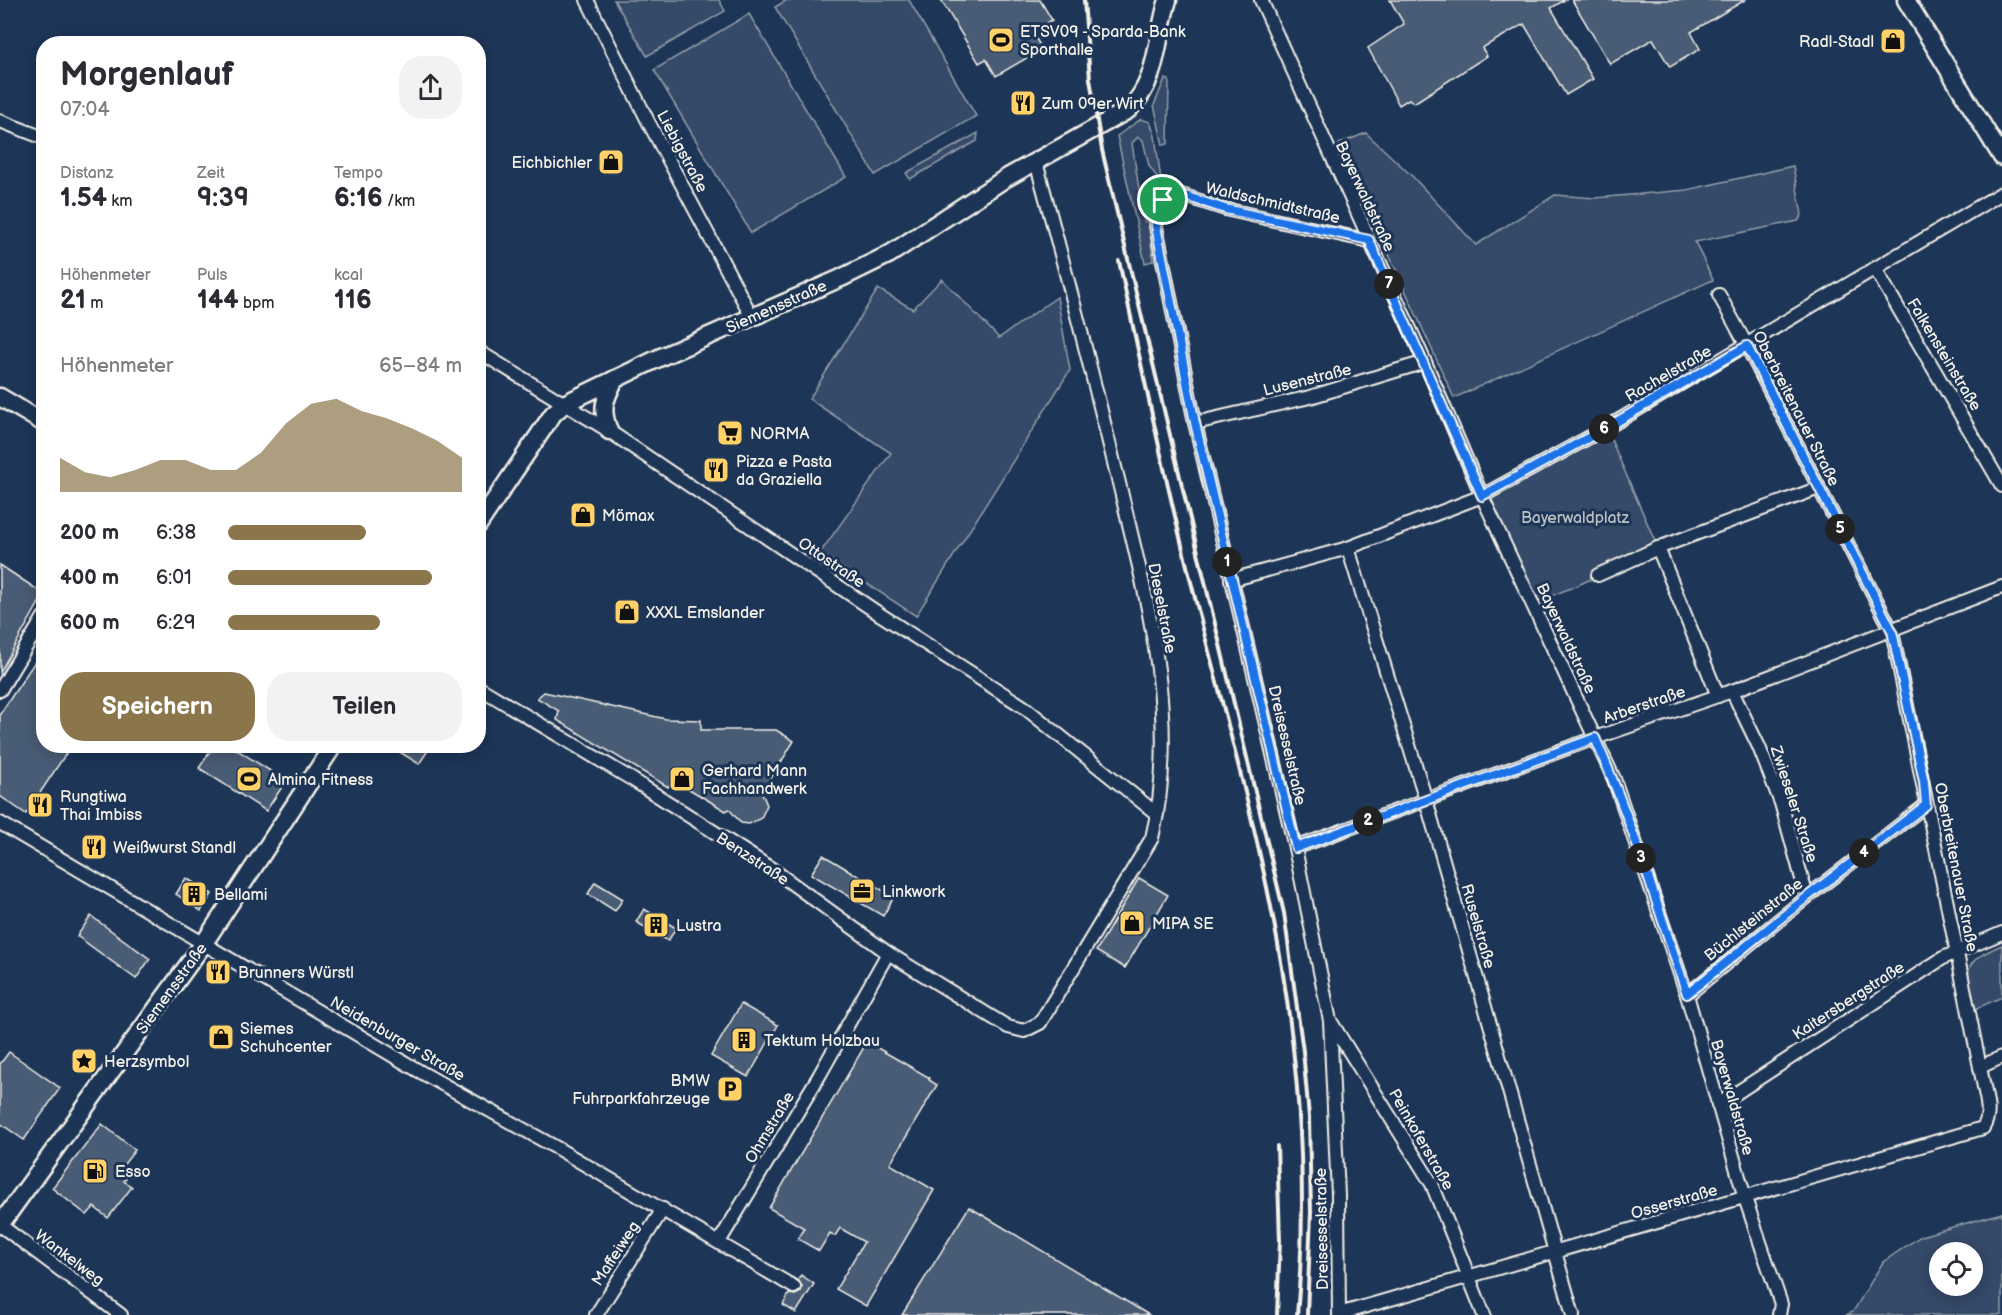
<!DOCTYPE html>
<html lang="de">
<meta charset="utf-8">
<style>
body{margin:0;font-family:"Balsamiq Sans",sans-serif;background:#f2f2f3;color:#2b2b33;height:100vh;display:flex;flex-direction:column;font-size:22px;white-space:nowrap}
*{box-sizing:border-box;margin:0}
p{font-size:20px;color:#7c7c81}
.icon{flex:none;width:33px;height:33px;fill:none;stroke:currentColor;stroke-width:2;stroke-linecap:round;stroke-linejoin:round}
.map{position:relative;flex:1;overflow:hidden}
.details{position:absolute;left:36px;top:36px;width:450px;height:717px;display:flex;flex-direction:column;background:#fff;border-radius:24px;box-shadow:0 3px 15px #0003}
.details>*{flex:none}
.fabs{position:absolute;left:1929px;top:1242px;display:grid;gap:12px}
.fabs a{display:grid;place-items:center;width:54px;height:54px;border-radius:50%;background:#fff;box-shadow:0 3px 15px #0003;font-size:30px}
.pin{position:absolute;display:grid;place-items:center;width:51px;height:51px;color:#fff;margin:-26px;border:3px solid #fff;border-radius:50%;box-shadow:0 2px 6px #0007}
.km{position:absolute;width:30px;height:30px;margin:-15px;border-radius:50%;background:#222;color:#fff;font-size:16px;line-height:30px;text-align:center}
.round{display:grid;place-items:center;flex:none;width:63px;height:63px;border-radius:24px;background:#f2f2f3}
.overview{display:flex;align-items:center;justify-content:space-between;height:102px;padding:0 24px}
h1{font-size:33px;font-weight:700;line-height:45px}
.metrics{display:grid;grid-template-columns:repeat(3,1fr);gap:9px;height:102px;padding:6px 24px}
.metrics div{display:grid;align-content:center}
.metrics b{font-size:26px;font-weight:700}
.metrics small{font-size:16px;font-weight:400}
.metrics p{font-size:16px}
.chart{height:168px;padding:12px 24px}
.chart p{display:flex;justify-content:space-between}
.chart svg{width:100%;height:108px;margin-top:6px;fill:#8a764a;opacity:.7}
.primary-button{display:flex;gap:12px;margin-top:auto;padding:12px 24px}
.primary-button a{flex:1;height:69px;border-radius:24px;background:#8a764a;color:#fff;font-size:24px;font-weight:700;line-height:69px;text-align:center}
.primary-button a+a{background:#f2f2f3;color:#2b2b33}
ul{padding:0 24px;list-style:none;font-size:20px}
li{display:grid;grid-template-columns:96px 72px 1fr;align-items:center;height:45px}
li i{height:15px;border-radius:8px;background:#8a764a}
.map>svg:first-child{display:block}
.green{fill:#354a67;stroke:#949ea8;stroke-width:1.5;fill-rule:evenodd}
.building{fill:#485b74;stroke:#f4f1e8;stroke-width:1.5}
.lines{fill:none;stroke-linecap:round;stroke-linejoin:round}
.street-casing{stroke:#f4f1e8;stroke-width:16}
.secondary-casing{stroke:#f4f1e8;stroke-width:21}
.street{stroke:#1d3557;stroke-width:12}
.secondary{stroke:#1d3557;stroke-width:16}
.rail{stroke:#f4f1e8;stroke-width:4}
.route-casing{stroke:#fff;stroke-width:12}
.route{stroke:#1a73e8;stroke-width:8}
.labels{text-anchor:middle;stroke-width:6;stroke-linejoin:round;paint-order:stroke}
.poi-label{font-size:16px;fill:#f4f1e8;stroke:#1d3557;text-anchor:start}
.street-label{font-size:16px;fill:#f4f1e8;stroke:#1d3557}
.park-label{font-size:16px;fill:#bbbfc1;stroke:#1d3557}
</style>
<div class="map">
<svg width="2002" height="1315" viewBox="0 0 2002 1315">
<rect width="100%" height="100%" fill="#1d3557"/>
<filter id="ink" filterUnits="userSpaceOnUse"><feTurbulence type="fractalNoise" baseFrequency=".0167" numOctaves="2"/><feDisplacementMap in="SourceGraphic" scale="12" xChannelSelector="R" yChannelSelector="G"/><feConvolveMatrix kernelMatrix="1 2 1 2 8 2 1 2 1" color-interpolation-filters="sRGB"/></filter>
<g filter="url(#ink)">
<g class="green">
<polygon points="614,0 719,0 725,11 647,56"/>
<polygon points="787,0 909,0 976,116 875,175 775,7"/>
<polygon points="749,14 846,177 751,233 654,70"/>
<polygon points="1165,79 1169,80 1168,144 1163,145 1154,105"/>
<polygon points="1141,119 1150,122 1155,136 1161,180 1159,180 1149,166 1143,140 1138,137 1132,143 1144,222 1149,222 1153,261 1145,263 1117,136"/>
<polygon points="978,133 977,141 910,179 906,173"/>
<polygon points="1366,133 1413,177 1476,245 1555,195 1595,198 1687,190 1793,166 1802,215 1798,221 1695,242 1713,280 1454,398 1339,144"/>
<polygon points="942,279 999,338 1057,297 1070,370 916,616 820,553 891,453 809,399 878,289 913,309"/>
<polygon points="1606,428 1658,548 1576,586 1533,603 1482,496"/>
<path d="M2002,945V997L1973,1010C1967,968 1960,963 2002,945Z"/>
<path d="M2002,1213V1315H1846L1853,1312L1883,1262L1921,1236ZM1940,1252H1972V1286H1940Z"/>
</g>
<g class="building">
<polygon points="941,0 1040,0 1052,20 1032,32 1042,49 996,76 986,59 979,63"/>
<polygon points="1390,0 1565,0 1551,8 1593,79 1566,95 1524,24 1482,48 1487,56 1414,103 1409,99 1399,105 1368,48 1404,24"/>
<polygon points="1572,0 1745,0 1691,32 1700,49 1670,67 1653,39 1610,64"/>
<polygon points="0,565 44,594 0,672"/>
<polygon points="44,648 44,746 71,746 26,814 0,796 0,714"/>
<polygon points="544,692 666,719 701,720 701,730 776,730 794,741 762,793 767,805 761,818 749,824 741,823 729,809 726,811 674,780 668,787 557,720 559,711 537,698"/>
<polygon points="214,746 231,746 286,781 266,811 199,768"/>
<polygon points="390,746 431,746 419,764"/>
<polygon points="823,855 894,897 883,916 811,874"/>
<polygon points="186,878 212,894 201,911 176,894"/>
<polygon points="1139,878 1168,895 1125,968 1096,951"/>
<polygon points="595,882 623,899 615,911 588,894"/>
<polygon points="644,909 676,928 668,941 636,922"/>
<polygon points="91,916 150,959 136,979 77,936"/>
<polygon points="741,1004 778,1025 748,1077 711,1056"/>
<polygon points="867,1042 930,1078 929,1080 937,1085 890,1164 934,1190 866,1306 836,1289 864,1242 840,1228 835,1236 830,1233 819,1251 798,1239 804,1228 769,1208"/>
<polygon points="9,1052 60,1088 24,1140 0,1123 0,1064"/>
<polygon points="102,1124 135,1150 121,1168 129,1174 124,1181 132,1187 108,1218 94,1207 87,1215 52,1188"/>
<polygon points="969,1207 991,1220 1149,1315 902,1315"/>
<polygon points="801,1275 814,1284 796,1313 783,1305 789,1294 795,1295 801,1292 802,1286 798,1280"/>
</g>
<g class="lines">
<g class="street-casing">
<g id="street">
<polyline points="587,0 649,123 752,317"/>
<polyline points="1261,0 1425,362 1482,496 1614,779 1687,995 1745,1198 1781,1304 1779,1315"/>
<polyline points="0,121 44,138"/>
<polyline points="1876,270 2002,486"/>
<polyline points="478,351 609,431 881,615 1024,707 1157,814"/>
<polyline points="1195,423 1310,397 1425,362"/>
<polyline points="1348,548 1426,800 1573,1315"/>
<polyline points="1658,548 1718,696"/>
<polyline points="1598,575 1658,548 1819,488"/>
<polyline points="1231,580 1348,548 1482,496 1606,428 2002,193"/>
<path d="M478,687L633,780L772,869L888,953L1008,1027L1024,1031L1040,1023L1152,838C1181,718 1146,596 1118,479C1092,373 1065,267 1036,162"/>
<polyline points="0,690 44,617"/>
<polyline points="1732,691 1759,747 1781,803 1807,897"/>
<polyline points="0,823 419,1071 555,1147 794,1287"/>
<polyline points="1295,848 1595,738 1732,691 2002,587"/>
<polyline points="1687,995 1807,897 1926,805"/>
<polyline points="1331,1022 1432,1184 1484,1315"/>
<polyline points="1980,1067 2002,1057"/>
<polyline points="1718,1105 1943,958 2002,933"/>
<polyline points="0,1225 121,1315"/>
<polyline points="719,1242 819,1076 888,953"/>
<path d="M1339,1314L1983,1128C1990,1116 1988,1106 1985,1092L1892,631L1747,346L1719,295"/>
<polyline points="596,1315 663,1209"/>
<path d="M1339,1315L1338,1195L1330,1021L1295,848L1195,423L1156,226C1156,214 1160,202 1170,194L1182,195L1225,209L1369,241"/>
</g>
</g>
<g class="secondary-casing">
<g id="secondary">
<polyline points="1906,0 2002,157"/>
<polyline points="0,397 44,423"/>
<path d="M609,431C600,407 605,400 615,379"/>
<path d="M478,525L553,414L564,404L663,356L841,278L890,254L1006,178L1128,110C1159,82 1156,37 1168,0"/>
<polyline points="0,1225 204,943 333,746"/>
</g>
</g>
<use href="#street" class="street"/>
<use href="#secondary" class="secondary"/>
<g class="rail">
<polyline points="1084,0 1090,79 1102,150 1284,913 1303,1051 1309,1117 1311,1212 1307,1315"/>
<path d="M1119,261C1142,368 1164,476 1191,582C1219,693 1251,805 1273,917C1298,1047 1309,1184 1297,1315"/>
<polyline points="1277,1315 1280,1241 1277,1146"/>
</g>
</g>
</g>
<g class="lines" filter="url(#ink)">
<g class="route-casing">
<path id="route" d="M1170,194L1182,195L1225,209L1369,240L1482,496L1606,428L1747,346L1892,631L1924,782L1926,805L1807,897L1687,994C1658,908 1632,821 1595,738L1296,848L1195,423L1156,226C1156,214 1160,203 1170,194Z"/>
</g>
<use href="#route" class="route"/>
</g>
<defs>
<g id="stadium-square" transform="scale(1.35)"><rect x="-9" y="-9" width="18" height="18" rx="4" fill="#ffd166" stroke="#1d3557"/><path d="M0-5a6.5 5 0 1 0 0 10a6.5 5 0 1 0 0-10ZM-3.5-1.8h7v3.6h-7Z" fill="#111"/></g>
<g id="shop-square" transform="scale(1.35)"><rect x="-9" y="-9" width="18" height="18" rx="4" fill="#ffd166" stroke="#1d3557"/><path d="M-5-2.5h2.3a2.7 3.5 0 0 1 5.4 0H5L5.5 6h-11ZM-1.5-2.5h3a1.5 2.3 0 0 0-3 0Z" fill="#111"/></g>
<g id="restaurant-square" transform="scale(1.35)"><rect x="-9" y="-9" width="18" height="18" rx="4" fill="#ffd166" stroke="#1d3557"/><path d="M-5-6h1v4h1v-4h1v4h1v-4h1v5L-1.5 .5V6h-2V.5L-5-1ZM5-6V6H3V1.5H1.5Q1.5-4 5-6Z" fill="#111"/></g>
<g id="supermarket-square" transform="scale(1.35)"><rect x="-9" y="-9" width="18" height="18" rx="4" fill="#ffd166" stroke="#1d3557"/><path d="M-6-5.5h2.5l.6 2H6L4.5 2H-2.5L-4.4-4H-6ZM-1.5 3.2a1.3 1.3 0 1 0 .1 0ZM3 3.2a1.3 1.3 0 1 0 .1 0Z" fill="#111"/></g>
<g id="office-square" transform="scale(1.35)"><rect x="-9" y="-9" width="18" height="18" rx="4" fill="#ffd166" stroke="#1d3557"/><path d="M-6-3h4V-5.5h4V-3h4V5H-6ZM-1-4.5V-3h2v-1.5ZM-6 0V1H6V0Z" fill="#111"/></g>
<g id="building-square" transform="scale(1.35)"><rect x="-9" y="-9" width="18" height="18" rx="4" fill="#ffd166" stroke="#1d3557"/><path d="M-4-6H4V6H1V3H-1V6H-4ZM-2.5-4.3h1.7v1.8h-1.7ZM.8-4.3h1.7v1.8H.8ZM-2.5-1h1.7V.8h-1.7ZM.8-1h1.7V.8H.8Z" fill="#111"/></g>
<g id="sight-square" transform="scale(1.35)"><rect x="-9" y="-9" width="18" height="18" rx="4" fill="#ffd166" stroke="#1d3557"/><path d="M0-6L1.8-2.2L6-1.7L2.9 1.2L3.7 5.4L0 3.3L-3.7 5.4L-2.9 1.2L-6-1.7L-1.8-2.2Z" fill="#111"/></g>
<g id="parking-square" transform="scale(1.35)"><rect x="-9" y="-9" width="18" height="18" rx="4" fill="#ffd166" stroke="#1d3557"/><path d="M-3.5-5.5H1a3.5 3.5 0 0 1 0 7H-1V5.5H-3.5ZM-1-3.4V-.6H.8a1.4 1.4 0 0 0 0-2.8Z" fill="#111"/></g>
<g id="fuel-square" transform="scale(1.35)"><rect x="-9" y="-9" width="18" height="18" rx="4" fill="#ffd166" stroke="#1d3557"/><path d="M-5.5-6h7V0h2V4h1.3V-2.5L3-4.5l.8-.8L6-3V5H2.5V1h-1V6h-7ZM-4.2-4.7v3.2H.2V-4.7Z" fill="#111"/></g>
</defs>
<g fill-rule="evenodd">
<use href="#stadium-square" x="1001" y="40"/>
<use href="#shop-square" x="1893" y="41"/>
<use href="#restaurant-square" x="1023" y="103"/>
<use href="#shop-square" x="611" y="162"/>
<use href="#supermarket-square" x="730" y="433"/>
<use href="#restaurant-square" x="716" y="470"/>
<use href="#shop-square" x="583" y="515"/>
<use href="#shop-square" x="627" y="612"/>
<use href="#stadium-square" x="249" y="779"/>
<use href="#shop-square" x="682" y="779"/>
<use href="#restaurant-square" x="40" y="805"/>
<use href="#restaurant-square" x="94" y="847"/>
<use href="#office-square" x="862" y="891"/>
<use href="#building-square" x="194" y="894"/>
<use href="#shop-square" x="1132" y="923"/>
<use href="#building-square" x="656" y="925"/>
<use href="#restaurant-square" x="218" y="972"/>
<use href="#shop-square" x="221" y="1037"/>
<use href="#building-square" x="744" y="1040"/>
<use href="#sight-square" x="84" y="1061"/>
<use href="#parking-square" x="730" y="1089"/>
<use href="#fuel-square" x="95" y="1171"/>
</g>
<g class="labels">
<g class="poi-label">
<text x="1020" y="37">ETSV09 - Sparda-Bank<tspan x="1020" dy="18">Sporthalle</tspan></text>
<text x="1874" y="47" text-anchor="end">Radl-Stadl</text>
<text x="1042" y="109">Zum 09er Wirt</text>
<text x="592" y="168" text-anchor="end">Eichbichler</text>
<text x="750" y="439">NORMA</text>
<text x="736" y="467">Pizza e Pasta<tspan x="736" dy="18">da Graziella</tspan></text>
<text x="602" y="521">Mömax</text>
<text x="646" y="618">XXXL Emslander</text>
<text x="702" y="776">Gerhard Mann<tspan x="702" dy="18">Fachhandwerk</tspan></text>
<text x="268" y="785">Almina Fitness</text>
<text x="60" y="802">Rungtiwa<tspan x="60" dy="18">Thai Imbiss</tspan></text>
<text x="113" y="853">Weißwurst Standl</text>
<text x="882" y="897">Linkwork</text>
<text x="214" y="900">Bellami</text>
<text x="1152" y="929">MIPA SE</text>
<text x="676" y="931">Lustra</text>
<text x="238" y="978">Brunners Würstl</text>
<text x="240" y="1034">Siemes<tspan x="240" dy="18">Schuhcenter</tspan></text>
<text x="764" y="1046">Tektum Holzbau</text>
<text x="104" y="1067">Herzsymbol</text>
<text x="710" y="1086" text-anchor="end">BMW<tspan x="710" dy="18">Fuhrparkfahrzeuge</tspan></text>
<text x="115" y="1177">Esso</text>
</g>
<g class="street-label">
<text transform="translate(683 151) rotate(62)" y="6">Liebigstraße</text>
<text transform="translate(1366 196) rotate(65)" y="6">Bayerwaldstraße</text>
<text transform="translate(1273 202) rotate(13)" y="6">Waldschmidtstraße</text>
<text transform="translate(776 306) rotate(-24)" y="6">Siemensstraße</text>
<text transform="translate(1945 354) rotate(59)" y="6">Falkensteinstraße</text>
<text transform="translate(1668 373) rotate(-30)" y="6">Rachelstraße</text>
<text transform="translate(1307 379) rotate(-14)" y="6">Lusenstraße</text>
<text transform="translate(1797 408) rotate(63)" y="6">Oberbreitenauer Straße</text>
<text transform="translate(832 562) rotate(34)" y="6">Ottostraße</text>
<text transform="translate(1163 608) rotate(79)" y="6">Dieselstraße</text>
<text transform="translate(1567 638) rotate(65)" y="6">Bayerwaldstraße</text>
<text transform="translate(1644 704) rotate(-19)" y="6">Arberstraße</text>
<text transform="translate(1288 745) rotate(77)" y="6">Dreisesselstraße</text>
<text transform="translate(1795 804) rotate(72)" y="6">Zwieseler Straße</text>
<text transform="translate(753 858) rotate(33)" y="6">Benzstraße</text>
<text transform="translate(1957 867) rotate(79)" y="6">Oberbreitenauer Straße</text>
<text transform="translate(1753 919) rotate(-39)" y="6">Büchlsteinstraße</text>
<text transform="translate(1479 926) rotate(74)" y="6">Ruselstraße</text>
<text transform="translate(171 988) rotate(-54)" y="6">Siemensstraße</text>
<text transform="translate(1848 1000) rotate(-33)" y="6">Kaitersbergstraße</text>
<text transform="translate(398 1038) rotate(30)" y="6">Neidenburger Straße</text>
<text transform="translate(1733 1097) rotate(74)" y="6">Bayerwaldstraße</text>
<text transform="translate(769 1127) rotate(-59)" y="6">Ohmstraße</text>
<text transform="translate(1422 1139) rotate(60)" y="6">Peinkoferstraße</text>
<text transform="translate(1674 1201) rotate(-16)" y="6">Osserstraße</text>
<text transform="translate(1321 1229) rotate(-91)" y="6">Dreisesselstraße</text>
<text transform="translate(615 1253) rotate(-57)" y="6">Maffeiweg</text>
<text transform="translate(70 1257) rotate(37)" y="6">Wankelweg</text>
</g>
<g class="park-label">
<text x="1575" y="523">Bayerwaldplatz</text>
</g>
</g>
</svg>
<div class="fabs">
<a><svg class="icon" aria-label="locate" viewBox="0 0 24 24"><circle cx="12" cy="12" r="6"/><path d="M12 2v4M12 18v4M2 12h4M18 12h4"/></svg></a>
</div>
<div class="pin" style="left:1163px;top:200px;background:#1e9e55"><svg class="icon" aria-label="arrive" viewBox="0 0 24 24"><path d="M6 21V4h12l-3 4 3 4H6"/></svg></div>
<b class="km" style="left:1227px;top:562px">1</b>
<b class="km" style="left:1368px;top:821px">2</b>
<b class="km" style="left:1641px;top:858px">3</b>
<b class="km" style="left:1864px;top:853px">4</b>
<b class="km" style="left:1840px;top:529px">5</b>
<b class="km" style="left:1604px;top:429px">6</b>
<b class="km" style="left:1389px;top:284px">7</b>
<section class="details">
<div class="overview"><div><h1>Morgenlauf</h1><p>07:04</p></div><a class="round"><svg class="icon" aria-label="share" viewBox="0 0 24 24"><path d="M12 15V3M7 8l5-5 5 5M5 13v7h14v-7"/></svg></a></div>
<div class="metrics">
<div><p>Distanz</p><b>1.54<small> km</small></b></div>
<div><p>Zeit</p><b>9:39</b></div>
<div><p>Tempo</p><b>6:16<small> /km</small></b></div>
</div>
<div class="metrics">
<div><p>Höhenmeter</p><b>21<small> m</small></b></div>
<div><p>Puls</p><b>144<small> bpm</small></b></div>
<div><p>kcal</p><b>116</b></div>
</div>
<div class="chart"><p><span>Höhenmeter</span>65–84 m</p>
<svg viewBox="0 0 160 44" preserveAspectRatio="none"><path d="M0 44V30L10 36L20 38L30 35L40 31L50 31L60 35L70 35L80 28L90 16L100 8L110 6L120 11L130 14L140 18L150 23L160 30V44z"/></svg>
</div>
<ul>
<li><b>200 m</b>6:38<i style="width:59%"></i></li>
<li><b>400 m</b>6:01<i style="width:87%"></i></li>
<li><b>600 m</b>6:29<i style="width:65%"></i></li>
</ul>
<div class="primary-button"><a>Speichern</a><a>Teilen</a></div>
</section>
</div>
